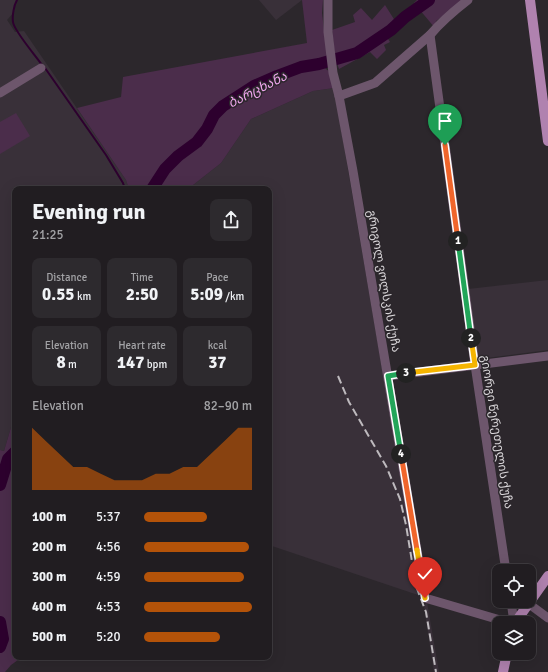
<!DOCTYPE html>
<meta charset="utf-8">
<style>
body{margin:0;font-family:Signika,"Noto Sans Georgian",sans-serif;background:#2d2a2e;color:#f1f3f6;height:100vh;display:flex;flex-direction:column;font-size:15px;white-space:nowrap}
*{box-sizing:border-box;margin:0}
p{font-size:13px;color:#a2a2a5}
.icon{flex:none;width:22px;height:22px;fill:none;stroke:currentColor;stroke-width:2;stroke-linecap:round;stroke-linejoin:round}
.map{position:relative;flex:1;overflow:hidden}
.sheet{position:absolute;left:12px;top:186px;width:260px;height:474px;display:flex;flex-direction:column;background:#211d21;border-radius:8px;box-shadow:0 4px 16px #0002,0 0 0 1px #3e3b3f}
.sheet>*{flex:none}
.tools{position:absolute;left:492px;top:564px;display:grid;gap:8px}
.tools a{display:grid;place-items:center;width:44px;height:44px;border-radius:8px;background:#211d21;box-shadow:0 4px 16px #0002,0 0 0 1px #3e3b3f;font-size:20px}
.pin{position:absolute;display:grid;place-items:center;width:34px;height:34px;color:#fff;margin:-41px -17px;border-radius:50% 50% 50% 0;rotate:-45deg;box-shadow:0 0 4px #0007}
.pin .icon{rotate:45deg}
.km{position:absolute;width:20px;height:20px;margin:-10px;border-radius:50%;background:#222;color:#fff;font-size:11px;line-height:20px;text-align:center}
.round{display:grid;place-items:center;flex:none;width:42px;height:42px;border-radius:8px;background:#2d2a2e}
.head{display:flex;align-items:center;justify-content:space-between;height:68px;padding:0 20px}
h1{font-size:22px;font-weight:700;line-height:30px}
.stats{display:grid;grid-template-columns:repeat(3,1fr);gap:6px;height:68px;padding:4px 20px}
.stats div{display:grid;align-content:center;border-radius:8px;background:#2d2a2e;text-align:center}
.stats b{font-size:17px;font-weight:700}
.stats small{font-size:11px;font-weight:400}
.stats p{font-size:11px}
.chart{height:112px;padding:8px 20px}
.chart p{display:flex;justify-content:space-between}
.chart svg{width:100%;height:72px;margin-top:4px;fill:#b45309;opacity:.7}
ul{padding:0 20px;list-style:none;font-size:13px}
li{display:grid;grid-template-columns:64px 48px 1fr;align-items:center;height:30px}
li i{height:10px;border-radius:5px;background:#b45309}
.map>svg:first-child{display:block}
.built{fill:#393039}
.green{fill:#4b2d4b}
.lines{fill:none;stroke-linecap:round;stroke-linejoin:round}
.stream{stroke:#2d002e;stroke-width:2}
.river{stroke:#2d002e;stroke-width:12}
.minor{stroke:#6d566c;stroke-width:9}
.major{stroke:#b082af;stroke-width:10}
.rail{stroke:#bebabe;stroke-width:2;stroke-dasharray:8 4;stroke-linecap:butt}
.split-1-casing{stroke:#fff;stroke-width:8}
.split-2-casing{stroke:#fff;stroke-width:8}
.split-3-casing{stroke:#fff;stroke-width:8}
.split-4-casing{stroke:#fff;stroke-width:8}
.split-5-casing{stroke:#fff;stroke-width:8}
.split-6-casing{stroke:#fff;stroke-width:8}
.split-1{stroke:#f0652b;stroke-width:5}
.split-2{stroke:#22a559;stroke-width:5}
.split-3{stroke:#f5b400;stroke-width:5}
.split-4{stroke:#22a559;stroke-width:5}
.split-5{stroke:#f0652b;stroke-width:5}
.split-6{stroke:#f5b400;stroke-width:5}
.labels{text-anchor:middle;stroke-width:3;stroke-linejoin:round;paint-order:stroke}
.street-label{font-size:12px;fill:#d9d6d9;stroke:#2c272c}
.water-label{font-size:13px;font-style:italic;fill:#f1a6ef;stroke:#2c272c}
</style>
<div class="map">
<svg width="548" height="672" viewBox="0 0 548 672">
<rect width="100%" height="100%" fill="#2c272c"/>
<g class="built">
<polygon points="0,0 17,0 15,5 14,12 7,20 15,32 24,31 126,180 129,189 15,189 15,414 4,451 0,450"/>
<polygon points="259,0 302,0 276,20"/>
<polygon points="334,88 421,596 269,545 269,189 188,189 221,163 251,119 313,91"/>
<polygon points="548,280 548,350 479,359 468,289"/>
<polygon points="427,602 439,672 434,672 424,606"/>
</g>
<g class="green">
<polygon points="302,0 323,0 322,13 327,55 320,64 331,73 334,88 313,91 251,119 221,163 188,189 129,189 126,180 77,108 121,97 123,77 307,43"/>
<polygon points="417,0 465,0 436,21 435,28 414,3"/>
<polygon points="385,5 397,24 385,34 390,42 384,45 386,50 377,59 370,52 339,69 335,57 332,30 355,22 353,15 361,8 372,20"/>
<polygon points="16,113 30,136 0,154 0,122"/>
<polygon points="15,414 15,657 22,657 11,665 5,672 0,672 0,450 4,451"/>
</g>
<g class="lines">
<g class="stream">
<path d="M17,0C14,5 12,16 13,22C14,31 36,56 42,65"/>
<polyline points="45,68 106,155 123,183 125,189"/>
</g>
<g class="river">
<polyline points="152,189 165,169 178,156 197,142 207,129 214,115 223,106 254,86 277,76 301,67 319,64 357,53 391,30 405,17 429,0"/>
<polyline points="0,485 8,459 15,452"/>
<polyline points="0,622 3,639 0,647"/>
</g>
<g class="minor">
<polyline points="328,0 328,32 333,73 339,96 353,171 425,598 510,623"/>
<polyline points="430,35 475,365 506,571"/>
<polyline points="0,93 41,68"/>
<path d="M339,96L375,83L430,35C441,22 455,10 468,0"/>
<polyline points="388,376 548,356"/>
<polyline points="511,601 514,623"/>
<polyline points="529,604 548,618"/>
</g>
<g class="major">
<polyline points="530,0 548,141"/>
<polyline points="515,623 548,576"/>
<polyline points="503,672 507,653"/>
</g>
<polyline class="rail" points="338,376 349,402 386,466 400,499 406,525 416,586 426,612 436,672"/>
</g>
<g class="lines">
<g class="split-1-casing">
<polyline id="split-1" points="445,145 458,241"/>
</g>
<g class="split-2-casing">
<polyline id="split-2" points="458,241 471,338"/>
</g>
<g class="split-3-casing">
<polyline id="split-3" points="406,373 475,365 471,338"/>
</g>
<g class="split-4-casing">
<polyline id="split-4" points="401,454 388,376 406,373"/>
</g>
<g class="split-5-casing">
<polyline id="split-5" points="401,454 417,550"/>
</g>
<g class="split-6-casing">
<polyline id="split-6" points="417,550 425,598"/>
</g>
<use href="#split-1" class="split-1"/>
<use href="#split-2" class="split-2"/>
<use href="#split-3" class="split-3"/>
<use href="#split-4" class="split-4"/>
<use href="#split-5" class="split-5"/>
<use href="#split-6" class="split-6"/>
</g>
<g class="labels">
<g class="street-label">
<text transform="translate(384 281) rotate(80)" y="4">გრიგოლ ვოლსკის ქუჩა</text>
<text transform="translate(497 432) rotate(81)" y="4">გიორგი წერეთელის ქუჩა</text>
</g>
<g class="water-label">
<text transform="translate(257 89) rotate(-27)" y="5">ბარცხანა</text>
</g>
</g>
</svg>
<div class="tools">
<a><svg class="icon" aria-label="locate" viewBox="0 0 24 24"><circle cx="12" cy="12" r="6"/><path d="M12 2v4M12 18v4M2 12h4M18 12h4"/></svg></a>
<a><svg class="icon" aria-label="layers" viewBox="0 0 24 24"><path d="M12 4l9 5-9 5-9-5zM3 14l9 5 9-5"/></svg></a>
</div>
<div class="pin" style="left:445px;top:145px;background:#1e9e55"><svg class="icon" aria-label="arrive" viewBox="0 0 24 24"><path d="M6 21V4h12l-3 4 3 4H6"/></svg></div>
<div class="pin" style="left:425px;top:598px;background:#d93025"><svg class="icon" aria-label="check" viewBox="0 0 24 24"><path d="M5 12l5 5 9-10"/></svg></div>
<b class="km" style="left:458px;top:241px">1</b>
<b class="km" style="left:471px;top:338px">2</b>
<b class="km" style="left:406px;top:373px">3</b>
<b class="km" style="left:401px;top:454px">4</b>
<section class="sheet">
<div class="head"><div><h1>Evening run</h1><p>21:25</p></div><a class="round"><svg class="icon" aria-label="share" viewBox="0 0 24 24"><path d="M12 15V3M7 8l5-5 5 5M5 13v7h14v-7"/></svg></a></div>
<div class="stats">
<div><p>Distance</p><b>0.55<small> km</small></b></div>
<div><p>Time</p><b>2:50</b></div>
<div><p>Pace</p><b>5:09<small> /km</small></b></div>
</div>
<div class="stats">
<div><p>Elevation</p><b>8<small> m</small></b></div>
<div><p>Heart rate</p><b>147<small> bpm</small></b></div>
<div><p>kcal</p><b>37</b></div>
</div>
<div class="chart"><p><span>Elevation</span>82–90 m</p>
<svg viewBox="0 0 160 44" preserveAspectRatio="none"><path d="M0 44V6L10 14L20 22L30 30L40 30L50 34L60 38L70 38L80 38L90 34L100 34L110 30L120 30L130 22L140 14L150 6L160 6V44z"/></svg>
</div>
<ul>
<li><b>100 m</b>5:37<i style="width:58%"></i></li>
<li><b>200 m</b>4:56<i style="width:97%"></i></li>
<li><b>300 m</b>4:59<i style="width:93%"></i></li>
<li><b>400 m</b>4:53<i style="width:100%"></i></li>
<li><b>500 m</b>5:20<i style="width:70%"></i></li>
</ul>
</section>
</div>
